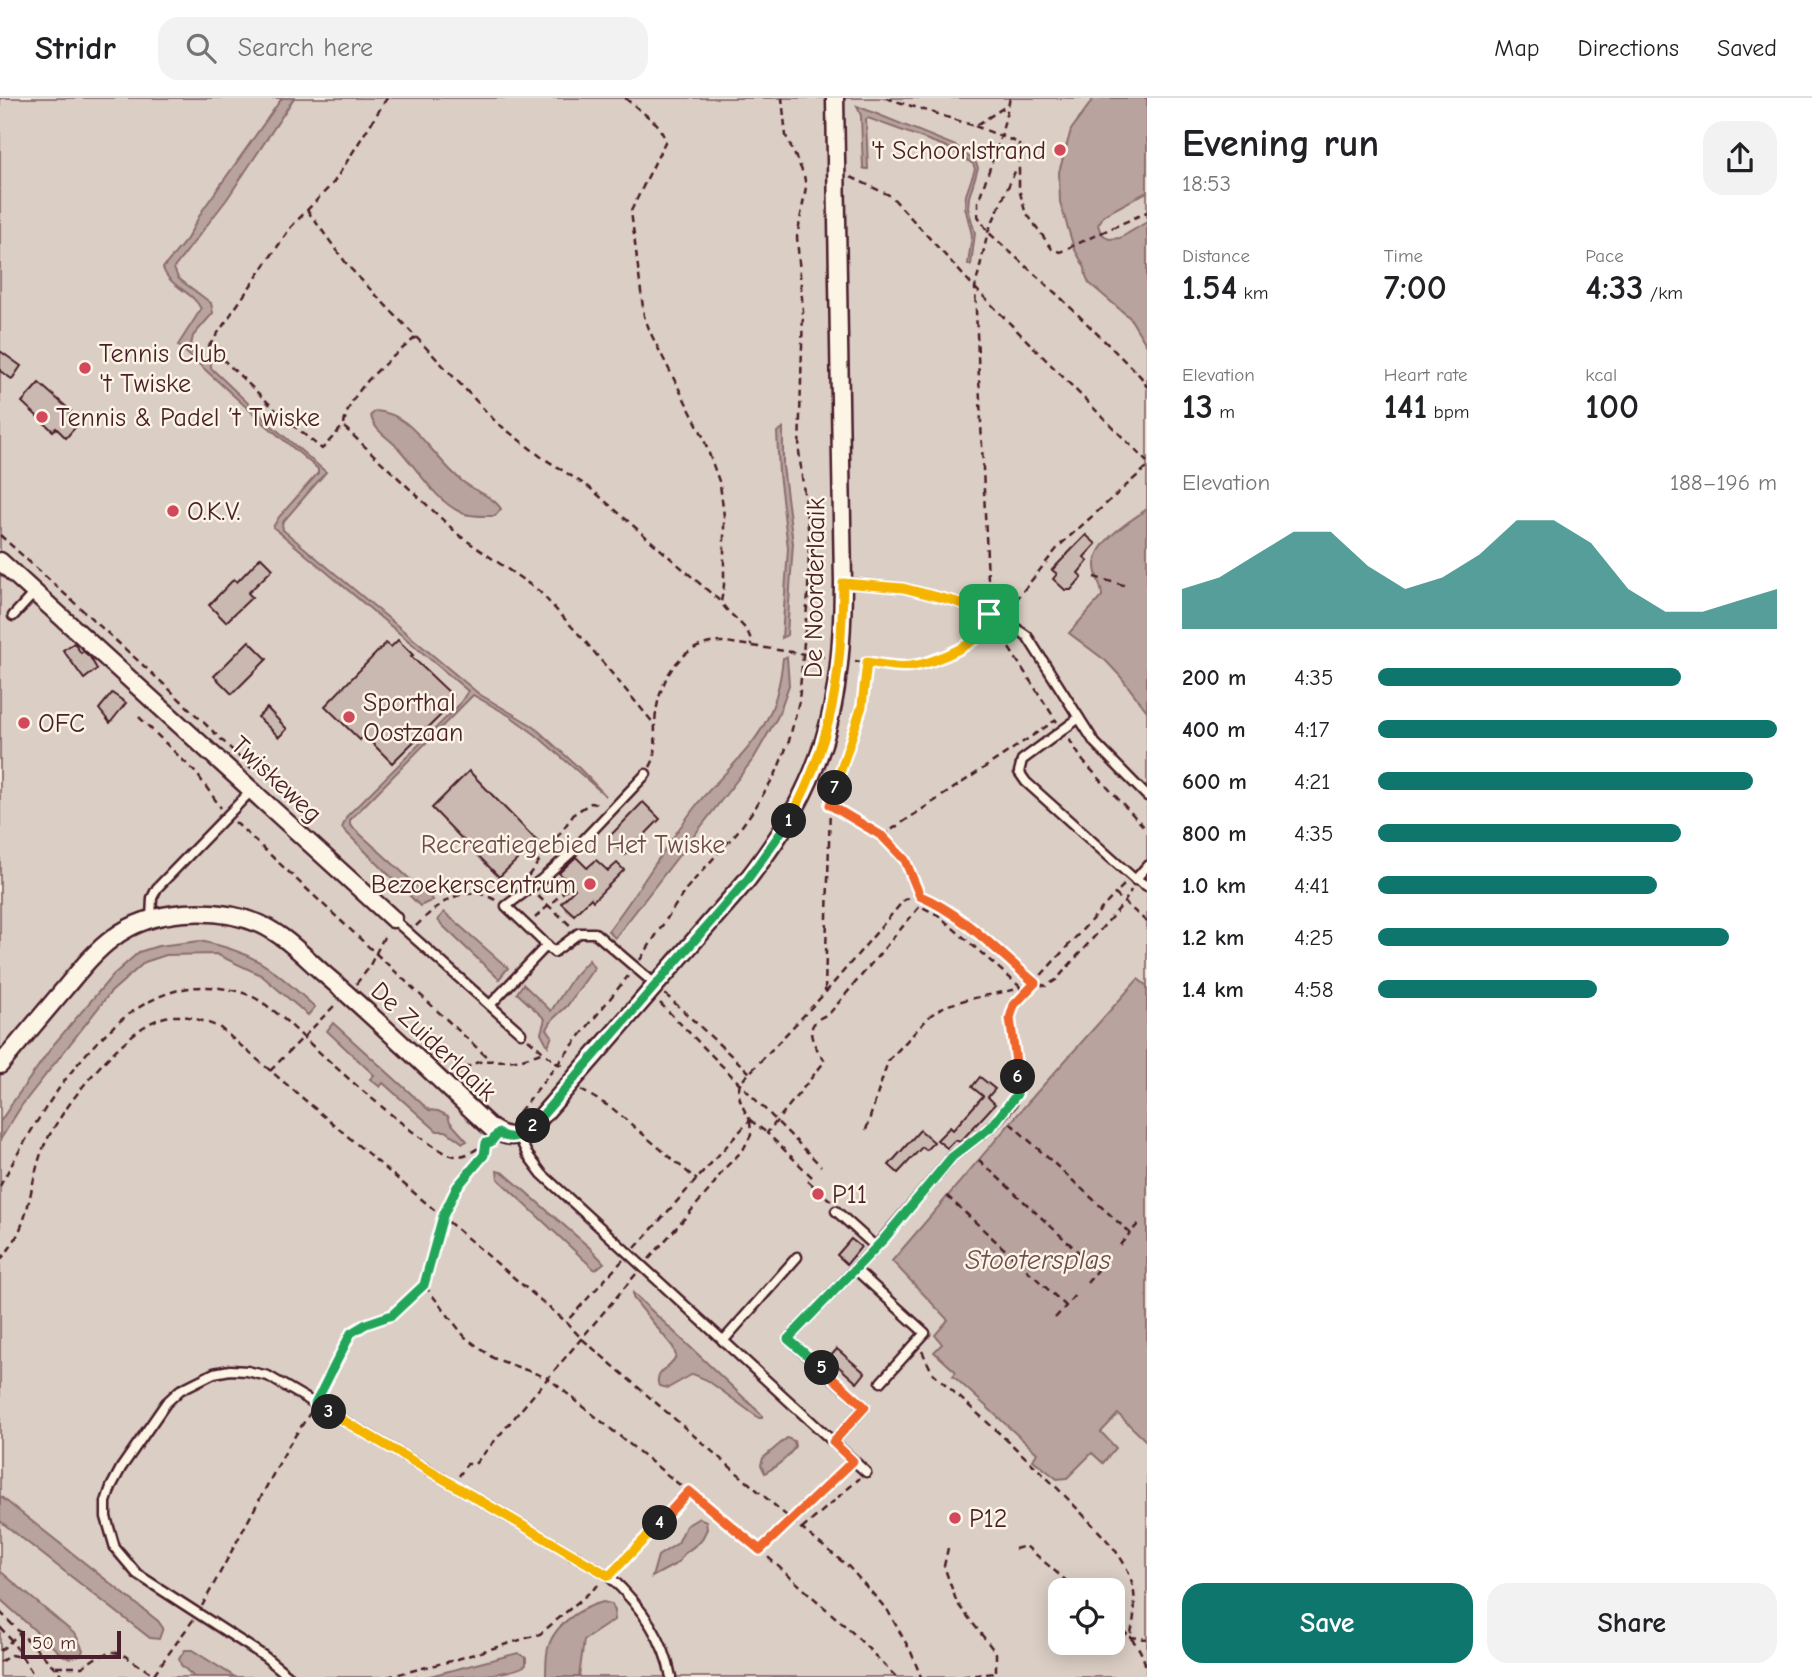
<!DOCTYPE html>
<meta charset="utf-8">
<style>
body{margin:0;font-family:"Comic Neue",sans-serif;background:#f2f2f2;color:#202124;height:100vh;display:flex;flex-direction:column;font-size:26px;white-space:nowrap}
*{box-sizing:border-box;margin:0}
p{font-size:23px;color:#757577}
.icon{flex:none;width:38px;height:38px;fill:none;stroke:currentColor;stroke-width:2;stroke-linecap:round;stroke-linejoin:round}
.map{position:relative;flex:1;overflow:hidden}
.details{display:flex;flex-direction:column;background:#fff;width:665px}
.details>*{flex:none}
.fabs{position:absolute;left:1048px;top:1480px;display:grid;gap:14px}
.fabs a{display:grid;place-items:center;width:77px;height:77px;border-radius:14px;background:#fff;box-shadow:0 4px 18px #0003;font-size:35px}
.scale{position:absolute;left:21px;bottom:18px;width:100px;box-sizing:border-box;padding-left:7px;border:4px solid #4a1f2b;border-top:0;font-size:19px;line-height:24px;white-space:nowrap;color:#4a1f2b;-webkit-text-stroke:5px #fcf5e5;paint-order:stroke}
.pin{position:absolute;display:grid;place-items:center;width:60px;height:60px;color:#fff;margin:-30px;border-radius:14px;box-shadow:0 4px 10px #0006}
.km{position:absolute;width:35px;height:35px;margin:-18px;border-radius:50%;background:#222;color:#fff;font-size:19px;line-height:35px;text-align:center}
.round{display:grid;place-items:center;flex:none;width:74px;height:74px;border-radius:21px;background:#f2f2f2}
.overview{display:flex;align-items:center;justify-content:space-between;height:119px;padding:0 35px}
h1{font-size:38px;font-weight:700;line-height:52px}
.metrics{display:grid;grid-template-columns:repeat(3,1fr);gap:10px;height:119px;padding:7px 35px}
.metrics div{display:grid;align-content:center}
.metrics b{font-size:35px;font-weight:700}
.metrics small{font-size:19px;font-weight:400}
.metrics p{font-size:19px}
.chart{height:196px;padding:14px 35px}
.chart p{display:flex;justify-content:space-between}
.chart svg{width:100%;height:126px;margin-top:7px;fill:#0f766e;opacity:.7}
.button{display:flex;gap:14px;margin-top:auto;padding:14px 35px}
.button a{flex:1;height:80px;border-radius:21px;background:#0f766e;color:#fff;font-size:28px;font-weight:700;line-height:80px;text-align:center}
.button a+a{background:#f2f2f2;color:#202124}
ul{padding:0 35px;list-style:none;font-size:23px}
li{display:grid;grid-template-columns:112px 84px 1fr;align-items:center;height:52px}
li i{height:18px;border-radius:9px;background:#0f766e}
header{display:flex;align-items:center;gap:42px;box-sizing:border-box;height:98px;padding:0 35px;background:#fff;border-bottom:2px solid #e0e0e0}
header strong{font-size:33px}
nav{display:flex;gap:38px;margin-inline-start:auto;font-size:24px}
.search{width:490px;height:63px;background:#f2f2f2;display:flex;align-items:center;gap:18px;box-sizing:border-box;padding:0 24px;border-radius:21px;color:#757577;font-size:26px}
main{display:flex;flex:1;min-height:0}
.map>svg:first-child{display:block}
.green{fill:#dbcec4;stroke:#927678;stroke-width:2;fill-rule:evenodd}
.water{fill:#b8a39e;stroke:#8c6e70;stroke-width:2}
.building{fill:#cab9b1;stroke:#4a1f2b;stroke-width:2}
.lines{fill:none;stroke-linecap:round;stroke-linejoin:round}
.lane-casing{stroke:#4a1f2b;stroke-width:13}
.street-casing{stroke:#4a1f2b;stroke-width:21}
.path{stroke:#4a1f2b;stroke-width:2.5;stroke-dasharray:7 5;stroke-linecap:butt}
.lane{stroke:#fcf5e5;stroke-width:8}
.street{stroke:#fcf5e5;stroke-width:16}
.split-1-casing{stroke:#fff;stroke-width:14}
.split-2-casing{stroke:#fff;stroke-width:14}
.split-3-casing{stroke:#fff;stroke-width:14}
.split-4-casing{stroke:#fff;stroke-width:14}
.split-5-casing{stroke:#fff;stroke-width:14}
.split-6-casing{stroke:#fff;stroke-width:14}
.split-7-casing{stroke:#fff;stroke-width:14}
.split-8-casing{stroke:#fff;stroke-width:14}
.split-1{stroke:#f5b400;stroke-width:9}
.split-2{stroke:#22a559;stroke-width:9}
.split-3{stroke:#22a559;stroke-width:9}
.split-4{stroke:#f5b400;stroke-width:9}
.split-5{stroke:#f0652b;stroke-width:9}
.split-6{stroke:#22a559;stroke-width:9}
.split-7{stroke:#f0652b;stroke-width:9}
.split-8{stroke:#f5b400;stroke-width:9}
.poi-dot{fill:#d1495b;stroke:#fcf5e5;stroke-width:2.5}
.labels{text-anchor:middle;stroke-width:5;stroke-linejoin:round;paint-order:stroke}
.poi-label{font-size:26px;fill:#4a1f2b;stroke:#fcf5e5;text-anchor:start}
.street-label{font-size:26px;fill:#4a1f2b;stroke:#fcf5e5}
.park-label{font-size:26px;fill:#6e4b51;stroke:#fcf5e5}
.water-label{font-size:28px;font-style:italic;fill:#704d53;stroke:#fcf5e5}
</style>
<header>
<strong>Stridr</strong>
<div class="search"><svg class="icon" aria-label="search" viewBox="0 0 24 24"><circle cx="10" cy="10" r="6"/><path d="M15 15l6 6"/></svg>Search here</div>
<nav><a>Map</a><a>Directions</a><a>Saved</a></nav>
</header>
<main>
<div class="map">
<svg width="1147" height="1579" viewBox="0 0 1147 1579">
<rect width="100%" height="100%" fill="#f5ecde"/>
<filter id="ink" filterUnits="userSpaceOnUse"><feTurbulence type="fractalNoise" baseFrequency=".0143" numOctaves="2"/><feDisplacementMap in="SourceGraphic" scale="14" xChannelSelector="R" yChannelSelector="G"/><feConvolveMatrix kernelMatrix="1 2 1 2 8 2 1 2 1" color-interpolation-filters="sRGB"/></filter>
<g filter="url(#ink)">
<path class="green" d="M0,0H1147V1579H0ZM1060,1493H1113V1545H1060Z"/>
<g class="water">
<path d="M282,0H294L227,101L174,170L178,180L211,205L213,215L193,238L190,252L203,263H211V270L272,328L326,374L282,425L283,432L479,596L533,628L578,669L606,698L536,637L510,618L473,597L350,722V727L433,802L420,808L342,730L347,718L459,607L468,593L273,429L279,419L318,375V371L266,327L178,247L201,211C193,193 169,189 163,170L187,141L202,113Z"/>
<polygon points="1094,0 1147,0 1147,94 1104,117 1098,127 1101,135 1109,141 1120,140 1147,124 1147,248 1130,220 1089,185 1086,178 1085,170 1074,150 1060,104 1059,74 1071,32"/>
<polygon points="857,8 956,48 976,65 978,70 969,99 968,110 975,135 971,167 968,166 972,137 965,109 966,97 975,71 973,66 947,49 868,20 866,21 868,71 866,71 863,70 861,18"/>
<path d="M376,313C388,314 397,318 406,325C427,342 441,366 462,383C474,393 493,398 501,411L495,418C484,418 472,419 462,415C434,402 418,371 398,350C388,339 373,332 371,317Z"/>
<polygon points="783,330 783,368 793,445 787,537 782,540 788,450 779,376 777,334"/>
<path d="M1147,411V613L1120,578L1106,563L1069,535L1102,498C1102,487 1094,477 1095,466C1097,442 1129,424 1147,411Z"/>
<path d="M787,559L789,587L778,618L754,660L615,840L608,833C640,792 666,746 698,705C721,677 754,651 769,617C777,600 781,579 783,560Z"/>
<polygon points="444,814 508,870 499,881 442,827 438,822"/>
<path d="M200,843C256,854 274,872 315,909L308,917L261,877L216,856L166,857L145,864L110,895L22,1007L0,1042V1024L15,1001L54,946L113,877L139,854L158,848Z"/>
<polygon points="589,862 594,870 567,908 553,921 547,931 552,938 548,948 541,935 545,921 517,895 523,886 551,913 574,878"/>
<polygon points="1138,881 1147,888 1147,1344 1118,1316 1101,1334 1116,1350 1103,1365 1092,1355 1067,1380 1057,1381 1033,1362 1037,1355 953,1278 956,1274 934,1254 942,1246 935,1237 948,1222 892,1163 1031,1001"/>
<polygon points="333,925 429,1012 438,1013 448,1018 450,1024 467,1043 463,1045 446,1033 437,1033 383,985 380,989 370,981 374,977 327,933"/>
<polygon points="497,1073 504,1075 590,1150 604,1165 595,1172 498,1081"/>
<path d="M633,1195L762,1317V1320H759L707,1282L693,1276L668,1290L659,1288C653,1274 671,1270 676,1258L673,1249L633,1200Z"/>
<path d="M787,1340L794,1343L795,1348C789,1360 777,1368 765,1375L761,1367L763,1360Z"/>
<polygon points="0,1398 158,1523 163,1530 159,1541 150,1540 0,1423"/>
<polygon points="699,1420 706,1423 707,1431 701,1443 684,1456 678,1465 652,1479 658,1458 678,1445 686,1428"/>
<polygon points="0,1473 76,1537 83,1552 81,1557 69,1560 62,1557 0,1501"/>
<path d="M603,1504L612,1506L615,1513L614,1522L584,1542L579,1579H546C546,1571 546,1563 547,1556C550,1529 579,1510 603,1504Z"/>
<polygon points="185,1552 192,1552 235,1579 194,1579 181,1567 179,1561"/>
<path d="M518,1555L526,1560V1567C507,1579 453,1579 426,1579Z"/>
</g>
<g class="building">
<polygon points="0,253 21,268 12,281 0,273"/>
<polygon points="39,285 71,313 69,316 79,325 66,340 56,330 53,333 22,304"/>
<polygon points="1086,437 1096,446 1084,459 1088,463 1078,475 1082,479 1071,492 1065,492 1053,481 1057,476 1052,472"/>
<polygon points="261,459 273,471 248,495 252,499 226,524 209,507 234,481 237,484"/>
<polygon points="398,542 413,557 411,558 453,598 446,605 450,608 392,665 364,637 360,642 325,608 386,545 391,549"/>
<polygon points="249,543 267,561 232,596 214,578"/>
<polygon points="74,545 81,555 83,553 90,559 97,571 84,581 63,552"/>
<polygon points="112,595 126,605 110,625 99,611"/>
<polygon points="267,610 287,631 279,639 258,619"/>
<polygon points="469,673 537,743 499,779 432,710"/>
<polygon points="643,704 660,721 625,757 608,740"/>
<polygon points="576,759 587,770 596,762 608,773 617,765 624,772 593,803 591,800 574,817 561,805 575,791 559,775"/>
<polygon points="980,979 995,991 988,999 995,1006 960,1044 955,1042 947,1050 937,1042 950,1029 953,1032 983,998 972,989"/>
<polygon points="920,1032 934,1044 926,1052 922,1049 898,1075 889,1067"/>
<polygon points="851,1141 861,1149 847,1166 837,1157"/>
<polygon points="837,1251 865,1275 857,1285 829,1260"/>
</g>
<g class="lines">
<g class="lane-casing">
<g id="lane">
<polyline points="843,485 903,490 954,503 1004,522 1027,538 1095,645 1147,698"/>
<polyline points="13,518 35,494"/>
<polyline points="1079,620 1022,662 1019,674 1026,684 1132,779 1147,788"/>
<polyline points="646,676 573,753 541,782 506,808 554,854 579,835 595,835 656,887"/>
<polyline points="1135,782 1147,768"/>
<polyline points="151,821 152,800 157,790 252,692"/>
<polyline points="393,821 521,935"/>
<polyline points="490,907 547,847"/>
<polyline points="519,1038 527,1056 542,1076 866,1374"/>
<polyline points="836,1113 876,1149 952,1059 992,1028 1012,1005"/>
<polyline points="855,1171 925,1235 881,1284"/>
<polyline points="723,1243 797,1159"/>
<polyline points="833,1344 865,1309 788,1241 876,1149"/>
<path d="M290,1579L264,1558L137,1476L115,1450L106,1419V1404L111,1389L121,1370L166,1305L180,1292L214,1275L230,1272L247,1273L268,1278L609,1478C638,1505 664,1540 671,1579"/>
</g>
</g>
<g class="street-casing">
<g id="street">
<polyline points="0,463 393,821"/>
<path d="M0,967C22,941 43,916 65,890C80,872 94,854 113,840C152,810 216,808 260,826C284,837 304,858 323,875C381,924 435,978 491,1030C509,1042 518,1040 534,1027L747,782C825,682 842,610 843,485L835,0"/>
</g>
</g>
<g class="path">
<polyline points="387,0 334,84 291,129 209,248 283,319 322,351 343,328 460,438 539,493 584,542 655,627"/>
<path d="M625,0L657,26L666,42L631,113L644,218L652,238L702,336L720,386L724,418V487L721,504C729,519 753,529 751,548"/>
<polyline points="886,0 975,28 1008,7"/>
<polyline points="1010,0 1001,38 978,104 978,118 988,134 1062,201 1141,279 1147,289"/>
<polyline points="975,28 1019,45 1019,91 1025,113 1052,151 1060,154 1066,151 1147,114"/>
<polyline points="851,79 891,98 975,190 1147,364"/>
<path d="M307,112L349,169L416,239C389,263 350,290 344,326"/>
<polyline points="416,239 496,324 540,358 590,390 721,504"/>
<polyline points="0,437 168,590 254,673"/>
<polyline points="1094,479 1127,488"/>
<polyline points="989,505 975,190 988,134 1017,69"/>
<polyline points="1008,512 1059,448 1147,369"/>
<polyline points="996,530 1057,624"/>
<path d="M855,563C872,565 891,570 909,569C940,567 968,547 990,527"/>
<polyline points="867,564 861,608 830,707 882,738 905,762 919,797"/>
<polyline points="139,619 197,676 221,710"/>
<polyline points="1069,641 1083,663 1147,732"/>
<path d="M650,669C659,654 654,642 655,626C657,584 679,542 726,544L824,559"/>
<polyline points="235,724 489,961"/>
<polyline points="882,738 1056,622"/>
<polyline points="528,778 575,715 591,705 601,707"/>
<polyline points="1124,787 1115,796 1147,824"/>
<polyline points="538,798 572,829"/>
<polyline points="535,820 569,789"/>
<path d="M416,828C439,805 465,783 497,803"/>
<polyline points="640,862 686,791 739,732 755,710 776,675 789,643 799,603 808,497 809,438 799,353 803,213 797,139 806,89 804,77 786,38 782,0"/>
<polyline points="356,886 368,871 386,835"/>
<polyline points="825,893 830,707"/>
<polyline points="665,896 750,975"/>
<polyline points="660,905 821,1068"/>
<polyline points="528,941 556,965 564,968"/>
<polyline points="270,973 337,905"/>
<path d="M455,979C480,956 487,965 516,962C525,961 535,957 543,954"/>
<polyline points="581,992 612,1010 697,1082"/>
<polyline points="1017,997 1019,987 1010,920 1014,907 1115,796"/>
<polyline points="750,1022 767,1035"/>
<polyline points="512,1023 628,878"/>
<polyline points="1010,1025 1130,1135 1140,1124"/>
<polyline points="866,1032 888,963 931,917 945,908 965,902 1022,890"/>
<polyline points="979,1062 1098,1172 1106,1163"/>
<path d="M812,1079L767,1035L825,963C812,945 800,926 829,916L920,808L938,817L1026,894"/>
<polyline points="808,1083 831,1103"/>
<path d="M0,1088C41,1012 118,875 220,890C235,892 248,895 260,903C277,914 291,927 305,941C330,964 355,987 381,1008C395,1020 438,1056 455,1058C469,1059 477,1049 489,1045"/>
<polyline points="947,1098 1066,1208 1075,1197"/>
<polyline points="1120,1147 1130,1135"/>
<path d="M635,1150L750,1022C743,1010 736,999 740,985L825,895L904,802C908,801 916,798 920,798C942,800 1015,868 1035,885L1046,888L1056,882L1124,805L1131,792"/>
<polyline points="649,1161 711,1090 724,1071 743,1052 751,1037 750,1023"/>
<path d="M0,1162C32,1127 27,1094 42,1053C56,1016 123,931 162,920C183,914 200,922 219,929L565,1223"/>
<polyline points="623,1162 566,1224 581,1240 802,1431 849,1469 888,1513 911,1554 921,1579"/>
<polyline points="636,1176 548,1280 760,1452 853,1535 896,1579"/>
<polyline points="1087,1185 1098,1172"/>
<polyline points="425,1188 465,1239 493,1260 548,1280 475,1366 467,1366 459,1378"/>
<polyline points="1055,1220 1066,1208"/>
<path d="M922,1253L932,1274C984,1322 1039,1369 1087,1421C1104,1439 1123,1457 1131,1481C1137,1501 1135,1519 1130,1539"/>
<polyline points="320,1297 350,1235 366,1226 392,1217 424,1187 442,1118 457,1089 484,1057 486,1046"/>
<polyline points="802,1431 860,1380"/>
<polyline points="948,1450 944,1468 957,1505 996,1555 996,1575 958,1579"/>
<polyline points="1015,1451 1026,1448 1078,1493"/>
<polyline points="760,1452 846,1370"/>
<polyline points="617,1470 689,1393"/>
<polyline points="202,1508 289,1347 310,1315"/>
<polyline points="0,1514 64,1579"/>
<path d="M1113,1524C1133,1541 1143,1549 1147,1576"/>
<polyline points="0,1529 12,1543 35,1579"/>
<polyline points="1130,1539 1147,1541"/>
<polyline points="0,1553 21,1534"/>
<polyline points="0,1564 11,1557 21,1559"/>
<polyline points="56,1569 82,1569 97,1559 113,1554 122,1556 157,1579"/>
<polyline points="154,1576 193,1522"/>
<polyline points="387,1579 451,1563 540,1536 602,1484"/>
</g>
<use href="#lane" class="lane"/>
<use href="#street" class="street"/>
</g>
</g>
<g class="lines" filter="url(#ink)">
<g class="split-1-casing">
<path id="split-1" d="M789,723C833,643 842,575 843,485L903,490L954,503L989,516"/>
</g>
<g class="split-2-casing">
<polyline id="split-2" points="533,1028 747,782 789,723"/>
</g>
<g class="split-3-casing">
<path id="split-3" d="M329,1314L315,1306L351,1235L366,1226L392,1217L424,1187L443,1118L457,1089L484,1057L486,1045L491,1044L498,1035C512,1044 522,1037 533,1028"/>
</g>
<g class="split-4-casing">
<polyline id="split-4" points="329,1314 609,1478 660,1425"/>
</g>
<g class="split-5-casing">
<polyline id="split-5" points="660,1425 689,1393 760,1452 853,1363 833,1344 865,1309 822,1270"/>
</g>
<g class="split-6-casing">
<polyline id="split-6" points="822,1270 788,1241 883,1142 952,1059 992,1028 1017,996 1018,979"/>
</g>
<g class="split-7-casing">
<path id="split-7" d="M835,690L830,707L882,738L905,762L920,798C963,816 999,855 1035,885L1014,907L1010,920L1018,979"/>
</g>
<g class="split-8-casing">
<path id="split-8" d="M835,690L862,608L867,564C881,566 897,570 911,568C935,565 988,543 993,517L989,516"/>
</g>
<use href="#split-1" class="split-1"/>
<use href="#split-2" class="split-2"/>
<use href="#split-3" class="split-3"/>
<use href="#split-4" class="split-4"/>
<use href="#split-5" class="split-5"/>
<use href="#split-6" class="split-6"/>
<use href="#split-7" class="split-7"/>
<use href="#split-8" class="split-8"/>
</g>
<g class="poi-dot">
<circle cx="1060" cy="52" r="7"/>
<circle cx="85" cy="270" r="7"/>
<circle cx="42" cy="319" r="7"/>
<circle cx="173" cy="413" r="7"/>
<circle cx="349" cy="619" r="7"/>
<circle cx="24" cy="625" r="7"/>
<circle cx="590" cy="786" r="7"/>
<circle cx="818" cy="1096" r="7"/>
<circle cx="955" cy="1420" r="7"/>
</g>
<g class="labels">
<g class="poi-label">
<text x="1046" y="61" text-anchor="end">'t Schoorlstrand</text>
<text x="99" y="264">Tennis Club<tspan x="99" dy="30">'t Twiske</tspan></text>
<text x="56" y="328">Tennis &amp; Padel ’t Twiske</text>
<text x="187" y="422">O.K.V.</text>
<text x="363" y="613">Sporthal<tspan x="363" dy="30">Oostzaan</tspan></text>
<text x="38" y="634">OFC</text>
<text x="576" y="795" text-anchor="end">Bezoekerscentrum</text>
<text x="832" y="1105">P11</text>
<text x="969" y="1429">P12</text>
</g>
<g class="street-label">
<text transform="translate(814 490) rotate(-89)" y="9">De Noorderlaaik</text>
<text transform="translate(277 681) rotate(43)" y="9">Twiskeweg</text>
<text transform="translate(434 943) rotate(43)" y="9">De Zuiderlaaik</text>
</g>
<g class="park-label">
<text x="573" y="755">Recreatiegebied Het Twiske</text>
</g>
<g class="water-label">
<text x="1038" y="1171">Stootersplas</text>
</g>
</g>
</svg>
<div class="fabs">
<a><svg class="icon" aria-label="locate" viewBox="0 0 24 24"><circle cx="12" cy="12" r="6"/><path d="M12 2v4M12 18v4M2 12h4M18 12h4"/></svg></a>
</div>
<div class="scale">50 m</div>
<div class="pin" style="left:989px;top:516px;background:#1e9e55"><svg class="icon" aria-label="arrive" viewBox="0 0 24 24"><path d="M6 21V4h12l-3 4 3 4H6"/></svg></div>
<b class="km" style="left:789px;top:723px">1</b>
<b class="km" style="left:533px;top:1028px">2</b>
<b class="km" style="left:329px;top:1314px">3</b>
<b class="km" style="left:660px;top:1425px">4</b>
<b class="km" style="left:822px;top:1270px">5</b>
<b class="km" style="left:1018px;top:979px">6</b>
<b class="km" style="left:835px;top:690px">7</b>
</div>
<section class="details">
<div class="overview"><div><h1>Evening run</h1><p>18:53</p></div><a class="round"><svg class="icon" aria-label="share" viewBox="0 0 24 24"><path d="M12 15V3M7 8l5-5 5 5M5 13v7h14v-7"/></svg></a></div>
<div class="metrics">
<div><p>Distance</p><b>1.54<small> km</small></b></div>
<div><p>Time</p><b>7:00</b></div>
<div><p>Pace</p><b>4:33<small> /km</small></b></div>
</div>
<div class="metrics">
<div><p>Elevation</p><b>13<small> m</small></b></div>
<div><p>Heart rate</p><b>141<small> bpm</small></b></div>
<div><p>kcal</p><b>100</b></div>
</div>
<div class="chart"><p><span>Elevation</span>188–196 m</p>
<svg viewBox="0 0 160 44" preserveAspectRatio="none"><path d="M0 44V30L10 26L20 18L30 10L40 10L50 22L60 30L70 26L80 18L90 6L100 6L110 14L120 30L130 38L140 38L150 34L160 30V44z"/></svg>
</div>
<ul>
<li><b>200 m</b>4:35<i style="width:76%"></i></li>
<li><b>400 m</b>4:17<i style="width:100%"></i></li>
<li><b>600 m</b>4:21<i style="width:94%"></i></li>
<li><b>800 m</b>4:35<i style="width:76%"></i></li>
<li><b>1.0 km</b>4:41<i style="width:70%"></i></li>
<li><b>1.2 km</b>4:25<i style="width:88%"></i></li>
<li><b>1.4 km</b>4:58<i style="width:55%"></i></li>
</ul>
<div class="button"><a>Save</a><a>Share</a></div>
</section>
</main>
